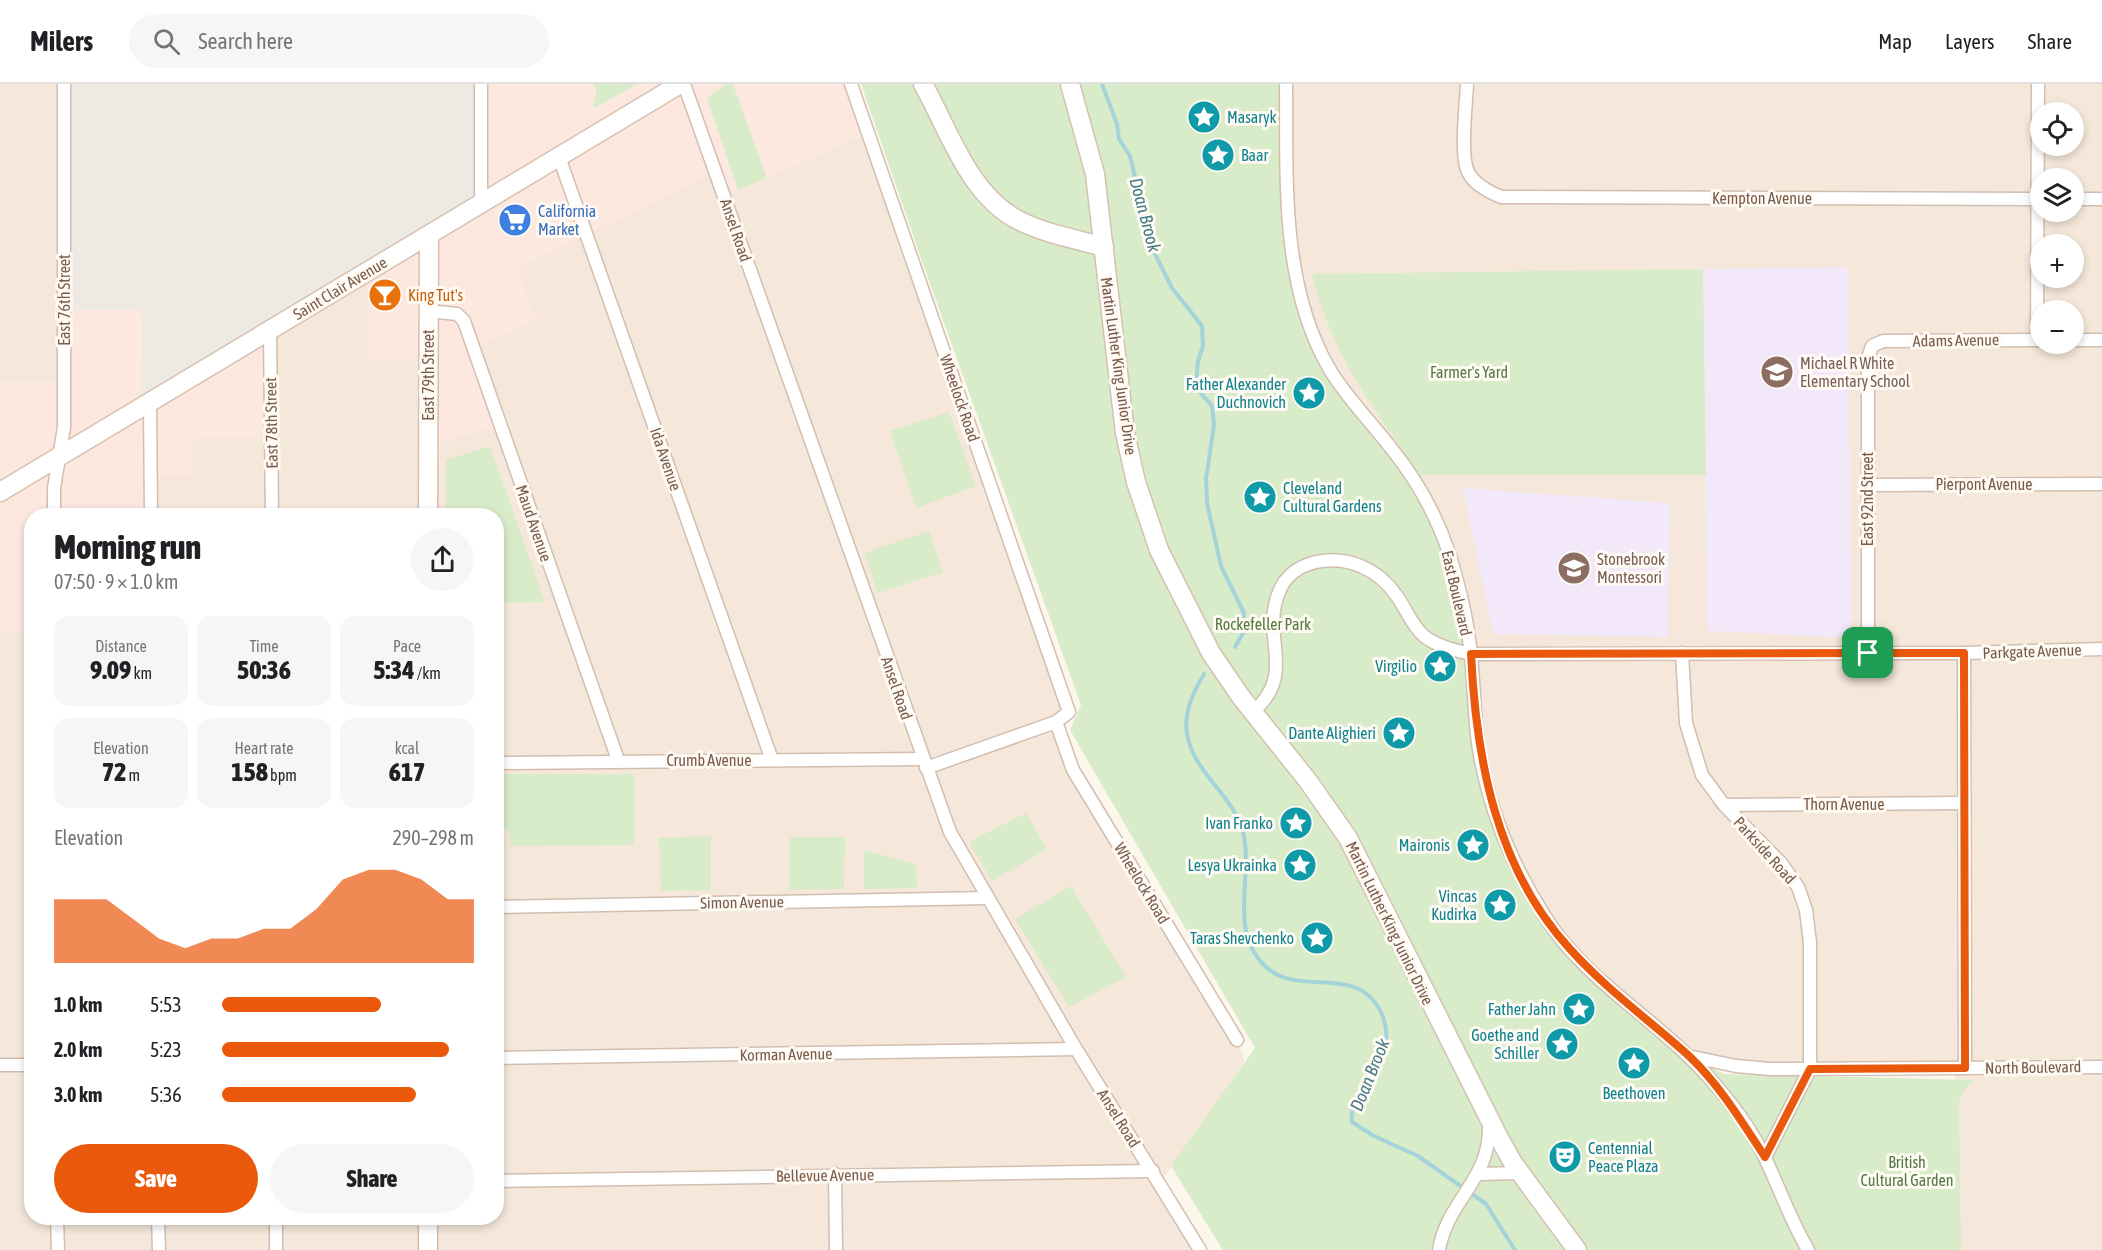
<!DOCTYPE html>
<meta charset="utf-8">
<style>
body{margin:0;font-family:"Asap Condensed",sans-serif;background:#f6f6f6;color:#202124;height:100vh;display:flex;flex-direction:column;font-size:22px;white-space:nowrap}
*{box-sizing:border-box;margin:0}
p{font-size:20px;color:#757577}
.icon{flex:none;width:33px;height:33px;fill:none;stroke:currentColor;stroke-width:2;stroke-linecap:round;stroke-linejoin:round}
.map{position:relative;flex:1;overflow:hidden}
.panel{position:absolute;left:24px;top:424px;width:480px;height:717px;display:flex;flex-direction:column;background:#fff;border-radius:24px;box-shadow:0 3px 9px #0003}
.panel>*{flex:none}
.controls{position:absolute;left:2030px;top:18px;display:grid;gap:12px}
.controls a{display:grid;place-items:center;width:54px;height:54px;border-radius:50%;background:#fff;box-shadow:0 3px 9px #0003;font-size:30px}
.pin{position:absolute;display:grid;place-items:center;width:51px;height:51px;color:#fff;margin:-26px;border-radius:12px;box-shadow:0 3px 9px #0006}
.round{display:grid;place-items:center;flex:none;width:63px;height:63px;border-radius:32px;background:#f6f6f6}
.summary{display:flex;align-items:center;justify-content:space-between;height:102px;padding:0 30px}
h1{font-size:33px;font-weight:800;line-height:45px}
.figures{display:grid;grid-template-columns:repeat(3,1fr);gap:9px;height:102px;padding:6px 30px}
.figures div{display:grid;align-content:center;border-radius:15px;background:#f6f6f6;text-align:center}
.figures b{font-size:26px;font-weight:800}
.figures small{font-size:16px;font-weight:400}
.figures p{font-size:16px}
.chart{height:168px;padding:12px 30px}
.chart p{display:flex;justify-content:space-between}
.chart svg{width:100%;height:108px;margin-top:6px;fill:#ea580c;opacity:.7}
.primary-button{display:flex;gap:12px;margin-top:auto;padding:12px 30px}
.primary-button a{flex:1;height:69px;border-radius:36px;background:#ea580c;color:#fff;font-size:24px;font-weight:800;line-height:69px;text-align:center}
.primary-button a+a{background:#f6f6f6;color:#202124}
ul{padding:0 30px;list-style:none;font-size:20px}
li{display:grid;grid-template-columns:96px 72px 1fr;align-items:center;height:45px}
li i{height:15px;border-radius:8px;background:#ea580c}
header{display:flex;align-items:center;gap:36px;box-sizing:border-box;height:84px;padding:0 30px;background:#fff;border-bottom:2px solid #e0e0e0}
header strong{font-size:28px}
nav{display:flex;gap:33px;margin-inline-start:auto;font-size:21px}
.search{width:420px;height:54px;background:#f6f6f6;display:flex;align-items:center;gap:15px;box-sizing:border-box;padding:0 21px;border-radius:33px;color:#757577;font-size:22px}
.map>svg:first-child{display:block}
.residential{fill:#f5e8da;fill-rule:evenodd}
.commercial{fill:#fde8e0}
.industrial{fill:#efe9e4}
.education{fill:#f3e8fa}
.green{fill:#d8ecc9}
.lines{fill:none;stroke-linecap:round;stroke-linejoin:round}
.stream{stroke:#a5d3da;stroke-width:4}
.street-casing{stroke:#d1beb0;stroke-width:15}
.secondary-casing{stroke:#d6c0b0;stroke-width:21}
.street{stroke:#fff;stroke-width:12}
.secondary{stroke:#fff;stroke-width:18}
.route-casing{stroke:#fff;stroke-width:12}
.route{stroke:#ea580c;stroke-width:8}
.labels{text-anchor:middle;stroke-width:6;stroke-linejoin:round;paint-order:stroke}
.culture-label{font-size:16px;fill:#0d838f;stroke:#fffaf3;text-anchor:end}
.street-label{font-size:16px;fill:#7a5c4d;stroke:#fffaf3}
.shop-label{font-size:16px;fill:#366cbe;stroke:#fffaf3;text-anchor:start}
.food-label{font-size:16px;fill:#c56008;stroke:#fffaf3;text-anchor:start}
.education-label{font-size:16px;fill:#785e54;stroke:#fffaf3;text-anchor:start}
.park-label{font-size:16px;fill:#537a41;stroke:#fffaf3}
.water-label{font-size:18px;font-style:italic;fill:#437c86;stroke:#fffaf3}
</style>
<header>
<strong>Milers</strong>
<div class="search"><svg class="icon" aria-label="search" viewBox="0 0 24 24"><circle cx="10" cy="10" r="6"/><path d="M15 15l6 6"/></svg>Search here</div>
<nav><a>Map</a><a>Layers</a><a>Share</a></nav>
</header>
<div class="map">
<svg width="2102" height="1166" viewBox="0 0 2102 1166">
<rect width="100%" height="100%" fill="#fdf6ec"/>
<g class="residential">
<rect x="0" y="0" width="64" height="298"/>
<path d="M1286,0H2102V1166H1958L1955,984L1770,985L1688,972L1570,865L1517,784L1329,284L1293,175ZM2040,28H2073V62H2040ZM2040,94H2073V128H2040ZM2040,160H2073V194H2040ZM2040,226H2073V260H2040Z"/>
<polygon points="868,49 1069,628 1056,638 1073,686 1237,956 1245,979 1160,1099 1200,1166 0,1166 0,547 31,547 32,1134 496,1134 496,432 151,432 151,393 193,354 270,246 367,188 474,265 515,185 715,87 724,112"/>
</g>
<g class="commercial">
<polygon points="481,0 851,0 868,49 724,113 715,87 516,185 536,236 474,265 500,341 428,362 428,275 368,275 367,188"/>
<polygon points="64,226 142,226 141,322 270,246 271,354 193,354 193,392 151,393 151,432 32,432 31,547 0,547 0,298 64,297"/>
</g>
<polygon class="industrial" points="64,0 481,0 481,119 141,323 142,226 64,226"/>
<g class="education">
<polygon points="1848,183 1851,554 1707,547 1703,185"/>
<polygon points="1463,404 1670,419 1668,553 1493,550"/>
</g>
<g class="green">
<polygon points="593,0 636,0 596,24 593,21 597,7"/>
<polygon points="726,0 733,0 767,94 738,106 707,14"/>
<polygon points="861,0 1287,0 1290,146 1316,258 1392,366 1448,465 1484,693 1517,784 1580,875 1688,972 1724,990 1975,996 1965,1005 1959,1017 1961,1166 1223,1166 1171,1082 1255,964 1070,646 1081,621 923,180"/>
<path d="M1703,185L1706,391H1420C1373,322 1332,273 1312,190Z"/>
<polygon points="949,328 976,402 916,424 890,347"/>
<polygon points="490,362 545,518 497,519 496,432 446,432 446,376"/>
<polygon points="929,447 943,488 878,509 864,469"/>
<polygon points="497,690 634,690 634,761 510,762 509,745 497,745"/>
<polygon points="1026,729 1047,765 992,797 969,758"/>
<polygon points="711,752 711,806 661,807 659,754"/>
<polygon points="790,753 845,753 844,805 789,806"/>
<polygon points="864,766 916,780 917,804 864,805"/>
<polygon points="1071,802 1126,893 1069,923 1015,835"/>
</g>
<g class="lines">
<g class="stream">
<polyline points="1102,0 1117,40 1119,55 1130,72 1152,164 1172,204 1202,242 1203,262 1198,277 1196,298 1198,306 1212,322 1214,341 1206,395 1207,419 1221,482 1244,529 1243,549 1235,563"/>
<path d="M1204,590C1192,610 1182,632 1188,655C1197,691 1234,713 1243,748C1254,792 1227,847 1266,883C1301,915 1360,876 1383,933C1400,977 1347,1009 1352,1038L1374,1052L1418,1072L1486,1120L1515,1166"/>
</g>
<g class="street-casing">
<g id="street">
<polyline points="481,0 481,119"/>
<polyline points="684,0 950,748 1076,965 1200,1166"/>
<polyline points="851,0 1069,628 1056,638 926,684"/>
<path d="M1286,0C1287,94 1280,201 1330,286C1347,314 1371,338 1391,364C1417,396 1436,430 1449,469C1459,501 1468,539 1471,572C1474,601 1474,630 1478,659C1487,720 1511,779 1544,831C1583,895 1651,931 1700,984C1725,1010 1751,1044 1766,1076C1780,1106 1791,1137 1808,1166"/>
<path d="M1467,0C1466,22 1461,62 1466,82C1469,98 1487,107 1501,113L2040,115"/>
<polyline points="559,73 772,676"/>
<polyline points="2073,115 2102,115"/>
<polyline points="428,227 457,230 464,237 618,676"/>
<polyline points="270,246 272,432"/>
<polyline points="2037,256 2038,0"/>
<polyline points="2073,256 2102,256"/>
<polyline points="150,318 151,432"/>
<polyline points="1867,401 2102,400"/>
<polyline points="54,432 54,404 64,343 64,0"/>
<polyline points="1682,569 1686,639 1702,691 1724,721 1781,779 1798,803 1806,826 1810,859 1810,985 1765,1073"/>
<polyline points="1868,569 1868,274 1872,262 1883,257 2040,256"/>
<polyline points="1964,569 1965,984"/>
<path d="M1253,628C1298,588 1260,554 1279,508C1285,492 1299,482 1316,478C1347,471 1378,485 1396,511C1406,524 1411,541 1424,552C1438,563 1455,566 1471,570L1964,569L2102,565"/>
<polyline points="1056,638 1073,686 1237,956"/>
<polyline points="496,679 922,675"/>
<polyline points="1724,721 1964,719"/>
<polyline points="496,823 988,814"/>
<polyline points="1688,972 1736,982 1770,985 2102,983"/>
<polyline points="496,974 1076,965"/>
<polyline points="0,981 32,981"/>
<polyline points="835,1090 836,1166"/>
<polyline points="1479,1090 1520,1089"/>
<polyline points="496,1097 1153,1087"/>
<polyline points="57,1134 58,1166"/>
<polyline points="158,1134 159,1166"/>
<polyline points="276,1166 276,1134"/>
<path d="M1439,1166C1447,1116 1492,1095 1489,1039"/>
</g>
</g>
<g class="secondary-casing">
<g id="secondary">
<path d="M923,0C949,46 969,112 1020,137C1046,150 1076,155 1104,163"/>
<polyline points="1070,0 1095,90 1125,349 1136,398 1159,466 1211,569 1241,613 1308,697 1348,754 1498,1052 1513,1079 1577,1166"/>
<polyline points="0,408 680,0"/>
<polyline points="428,432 429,151"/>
<polyline points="428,1134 428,1166"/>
</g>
</g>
<use href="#street" class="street"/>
<use href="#secondary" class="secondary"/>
</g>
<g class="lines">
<g class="route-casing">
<path id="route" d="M1868,569H1964L1965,984L1810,985L1765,1073C1742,1038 1719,1000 1688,971C1649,936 1606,905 1570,865C1496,785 1476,674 1471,570Z"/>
</g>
<use href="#route" class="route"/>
</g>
<defs>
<g id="sight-disc" transform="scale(1.725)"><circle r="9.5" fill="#0f9aa8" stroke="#fffaf3"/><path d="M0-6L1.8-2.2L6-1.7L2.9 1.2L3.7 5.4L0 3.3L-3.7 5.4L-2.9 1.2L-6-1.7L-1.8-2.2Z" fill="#fff"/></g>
<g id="supermarket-disc" transform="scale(1.725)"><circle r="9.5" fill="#3f7fe0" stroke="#fffaf3"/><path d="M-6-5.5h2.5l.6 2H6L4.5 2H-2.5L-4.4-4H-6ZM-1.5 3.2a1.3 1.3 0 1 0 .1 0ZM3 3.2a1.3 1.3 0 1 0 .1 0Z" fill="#fff"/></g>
<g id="bar-disc" transform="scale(1.725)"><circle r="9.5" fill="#e8710a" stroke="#fffaf3"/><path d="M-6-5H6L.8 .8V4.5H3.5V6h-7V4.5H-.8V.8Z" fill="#fff"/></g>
<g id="school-disc" transform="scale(1.725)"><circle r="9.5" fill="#8d6e63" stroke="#fffaf3"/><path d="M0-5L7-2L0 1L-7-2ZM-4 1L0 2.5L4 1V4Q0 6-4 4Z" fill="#fff"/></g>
<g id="theatre-disc" transform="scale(1.725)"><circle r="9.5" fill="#0f9aa8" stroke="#fffaf3"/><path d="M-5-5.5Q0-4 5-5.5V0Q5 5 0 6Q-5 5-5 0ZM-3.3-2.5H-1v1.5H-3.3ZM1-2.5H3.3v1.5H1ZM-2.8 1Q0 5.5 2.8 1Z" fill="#fff"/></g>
</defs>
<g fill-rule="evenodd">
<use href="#sight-disc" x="1204" y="33"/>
<use href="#sight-disc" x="1218" y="71"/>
<use href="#supermarket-disc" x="515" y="136"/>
<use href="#bar-disc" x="385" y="211"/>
<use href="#school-disc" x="1777" y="288"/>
<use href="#sight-disc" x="1309" y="309"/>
<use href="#sight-disc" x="1260" y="413"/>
<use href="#school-disc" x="1574" y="484"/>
<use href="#sight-disc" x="1440" y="582"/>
<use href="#sight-disc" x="1399" y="649"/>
<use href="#sight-disc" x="1296" y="739"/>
<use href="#sight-disc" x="1473" y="761"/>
<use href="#sight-disc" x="1300" y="781"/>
<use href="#sight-disc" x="1500" y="821"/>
<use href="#sight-disc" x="1317" y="854"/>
<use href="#sight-disc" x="1579" y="925"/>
<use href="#sight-disc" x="1562" y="960"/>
<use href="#sight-disc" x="1634" y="979"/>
<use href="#theatre-disc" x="1565" y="1073"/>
</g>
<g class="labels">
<g class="culture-label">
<text x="1227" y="39" text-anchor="start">Masaryk</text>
<text x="1241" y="77" text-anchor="start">Baar</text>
<text x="1286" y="306">Father Alexander<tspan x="1286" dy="18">Duchnovich</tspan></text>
<text x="1283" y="410" text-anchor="start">Cleveland<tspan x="1283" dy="18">Cultural Gardens</tspan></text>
<text x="1417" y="588">Virgilio</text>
<text x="1376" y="655">Dante Alighieri</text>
<text x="1273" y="745">Ivan Franko</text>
<text x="1450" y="767">Maironis</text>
<text x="1277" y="787">Lesya Ukrainka</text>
<text x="1477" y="818">Vincas<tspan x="1477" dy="18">Kudirka</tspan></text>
<text x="1294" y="860">Taras Shevchenko</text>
<text x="1556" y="931">Father Jahn</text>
<text x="1539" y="957">Goethe and<tspan x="1539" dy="18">Schiller</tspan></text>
<text x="1634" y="1015" text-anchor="middle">Beethoven</text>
<text x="1588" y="1070" text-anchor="start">Centennial<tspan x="1588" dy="18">Peace Plaza</tspan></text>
</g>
<g class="street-label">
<text x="1762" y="120">Kempton Avenue</text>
<text transform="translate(736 146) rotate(71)" y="6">Ansel Road</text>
<text transform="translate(340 204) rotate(-31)" y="6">Saint Clair Avenue</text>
<text transform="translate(64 216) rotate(-90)" y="6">East 76th Street</text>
<text transform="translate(1956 256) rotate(-1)" y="6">Adams Avenue</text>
<text transform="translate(1119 282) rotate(82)" y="6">Martin Luther King Junior Drive</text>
<text transform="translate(428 291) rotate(-90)" y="6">East 79th Street</text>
<text transform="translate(960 314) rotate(71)" y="6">Wheelock Road</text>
<text transform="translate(271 339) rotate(-91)" y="6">East 78th Street</text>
<text transform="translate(666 375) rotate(71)" y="6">Ida Avenue</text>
<text x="1984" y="406">Pierpont Avenue</text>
<text transform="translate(1867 415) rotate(-90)" y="6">East 92nd Street</text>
<text transform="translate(534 439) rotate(71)" y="6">Maud Avenue</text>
<text transform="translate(1457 509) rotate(77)" y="6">East Boulevard</text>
<text transform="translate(2032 567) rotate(-2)" y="6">Parkgate Avenue</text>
<text transform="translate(897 604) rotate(71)" y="6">Ansel Road</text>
<text x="709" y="682">Crumb Avenue</text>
<text x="1844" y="726">Thorn Avenue</text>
<text transform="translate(1765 766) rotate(48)" y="6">Parkside Road</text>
<text transform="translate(1142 799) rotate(59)" y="6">Wheelock Road</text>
<text transform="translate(742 818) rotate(-1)" y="6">Simon Avenue</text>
<text transform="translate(1390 839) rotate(64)" y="6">Martin Luther King Junior Drive</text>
<text transform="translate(786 970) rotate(-1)" y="6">Korman Avenue</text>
<text transform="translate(2033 983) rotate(-1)" y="6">North Boulevard</text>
<text transform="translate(1119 1034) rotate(58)" y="6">Ansel Road</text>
<text transform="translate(825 1091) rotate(-1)" y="6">Bellevue Avenue</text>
</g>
<g class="shop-label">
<text x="538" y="133">California<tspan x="538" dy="18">Market</tspan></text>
</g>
<g class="food-label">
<text x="408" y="217">King Tut's</text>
</g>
<g class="education-label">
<text x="1800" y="285">Michael R White<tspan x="1800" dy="18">Elementary School</tspan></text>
<text x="1597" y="481">Stonebrook<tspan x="1597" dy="18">Montessori</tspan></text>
</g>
<g class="park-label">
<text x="1469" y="294">Farmer's Yard</text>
<text x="1263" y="546">Rockefeller Park</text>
<text x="1907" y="1084">British<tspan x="1907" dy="18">Cultural Garden</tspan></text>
</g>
<g class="water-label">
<text transform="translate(1145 131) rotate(75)" y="6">Doan Brook</text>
<text transform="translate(1370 991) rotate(-68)" y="6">Doan Brook</text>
</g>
</g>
</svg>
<div class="controls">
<a><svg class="icon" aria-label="locate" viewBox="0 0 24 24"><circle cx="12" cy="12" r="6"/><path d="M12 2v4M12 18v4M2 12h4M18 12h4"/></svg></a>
<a><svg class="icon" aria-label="layers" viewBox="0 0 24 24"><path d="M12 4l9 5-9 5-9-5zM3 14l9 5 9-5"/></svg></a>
<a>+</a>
<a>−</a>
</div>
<div class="pin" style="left:1868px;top:569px;background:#1e9e55"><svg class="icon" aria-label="arrive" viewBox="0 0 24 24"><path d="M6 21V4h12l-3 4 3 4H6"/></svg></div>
<section class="panel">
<div class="summary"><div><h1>Morning run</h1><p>07:50 · 9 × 1.0 km</p></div><a class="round"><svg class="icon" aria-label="share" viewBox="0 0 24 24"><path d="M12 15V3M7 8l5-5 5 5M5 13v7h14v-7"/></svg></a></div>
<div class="figures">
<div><p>Distance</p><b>9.09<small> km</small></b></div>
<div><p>Time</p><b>50:36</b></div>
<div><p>Pace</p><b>5:34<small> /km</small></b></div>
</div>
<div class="figures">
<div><p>Elevation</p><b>72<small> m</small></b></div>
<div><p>Heart rate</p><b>158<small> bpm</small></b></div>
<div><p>kcal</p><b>617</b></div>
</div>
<div class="chart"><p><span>Elevation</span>290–298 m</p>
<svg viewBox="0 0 160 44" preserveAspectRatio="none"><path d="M0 44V18L10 18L20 18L30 26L40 34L50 38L60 34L70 34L80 30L90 30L100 22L110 10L120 6L130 6L140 10L150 18L160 18V44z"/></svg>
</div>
<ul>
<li><b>1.0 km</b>5:53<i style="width:63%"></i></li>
<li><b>2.0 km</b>5:23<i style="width:90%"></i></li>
<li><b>3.0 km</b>5:36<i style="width:77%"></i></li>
</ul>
<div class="primary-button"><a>Save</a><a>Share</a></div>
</section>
</div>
